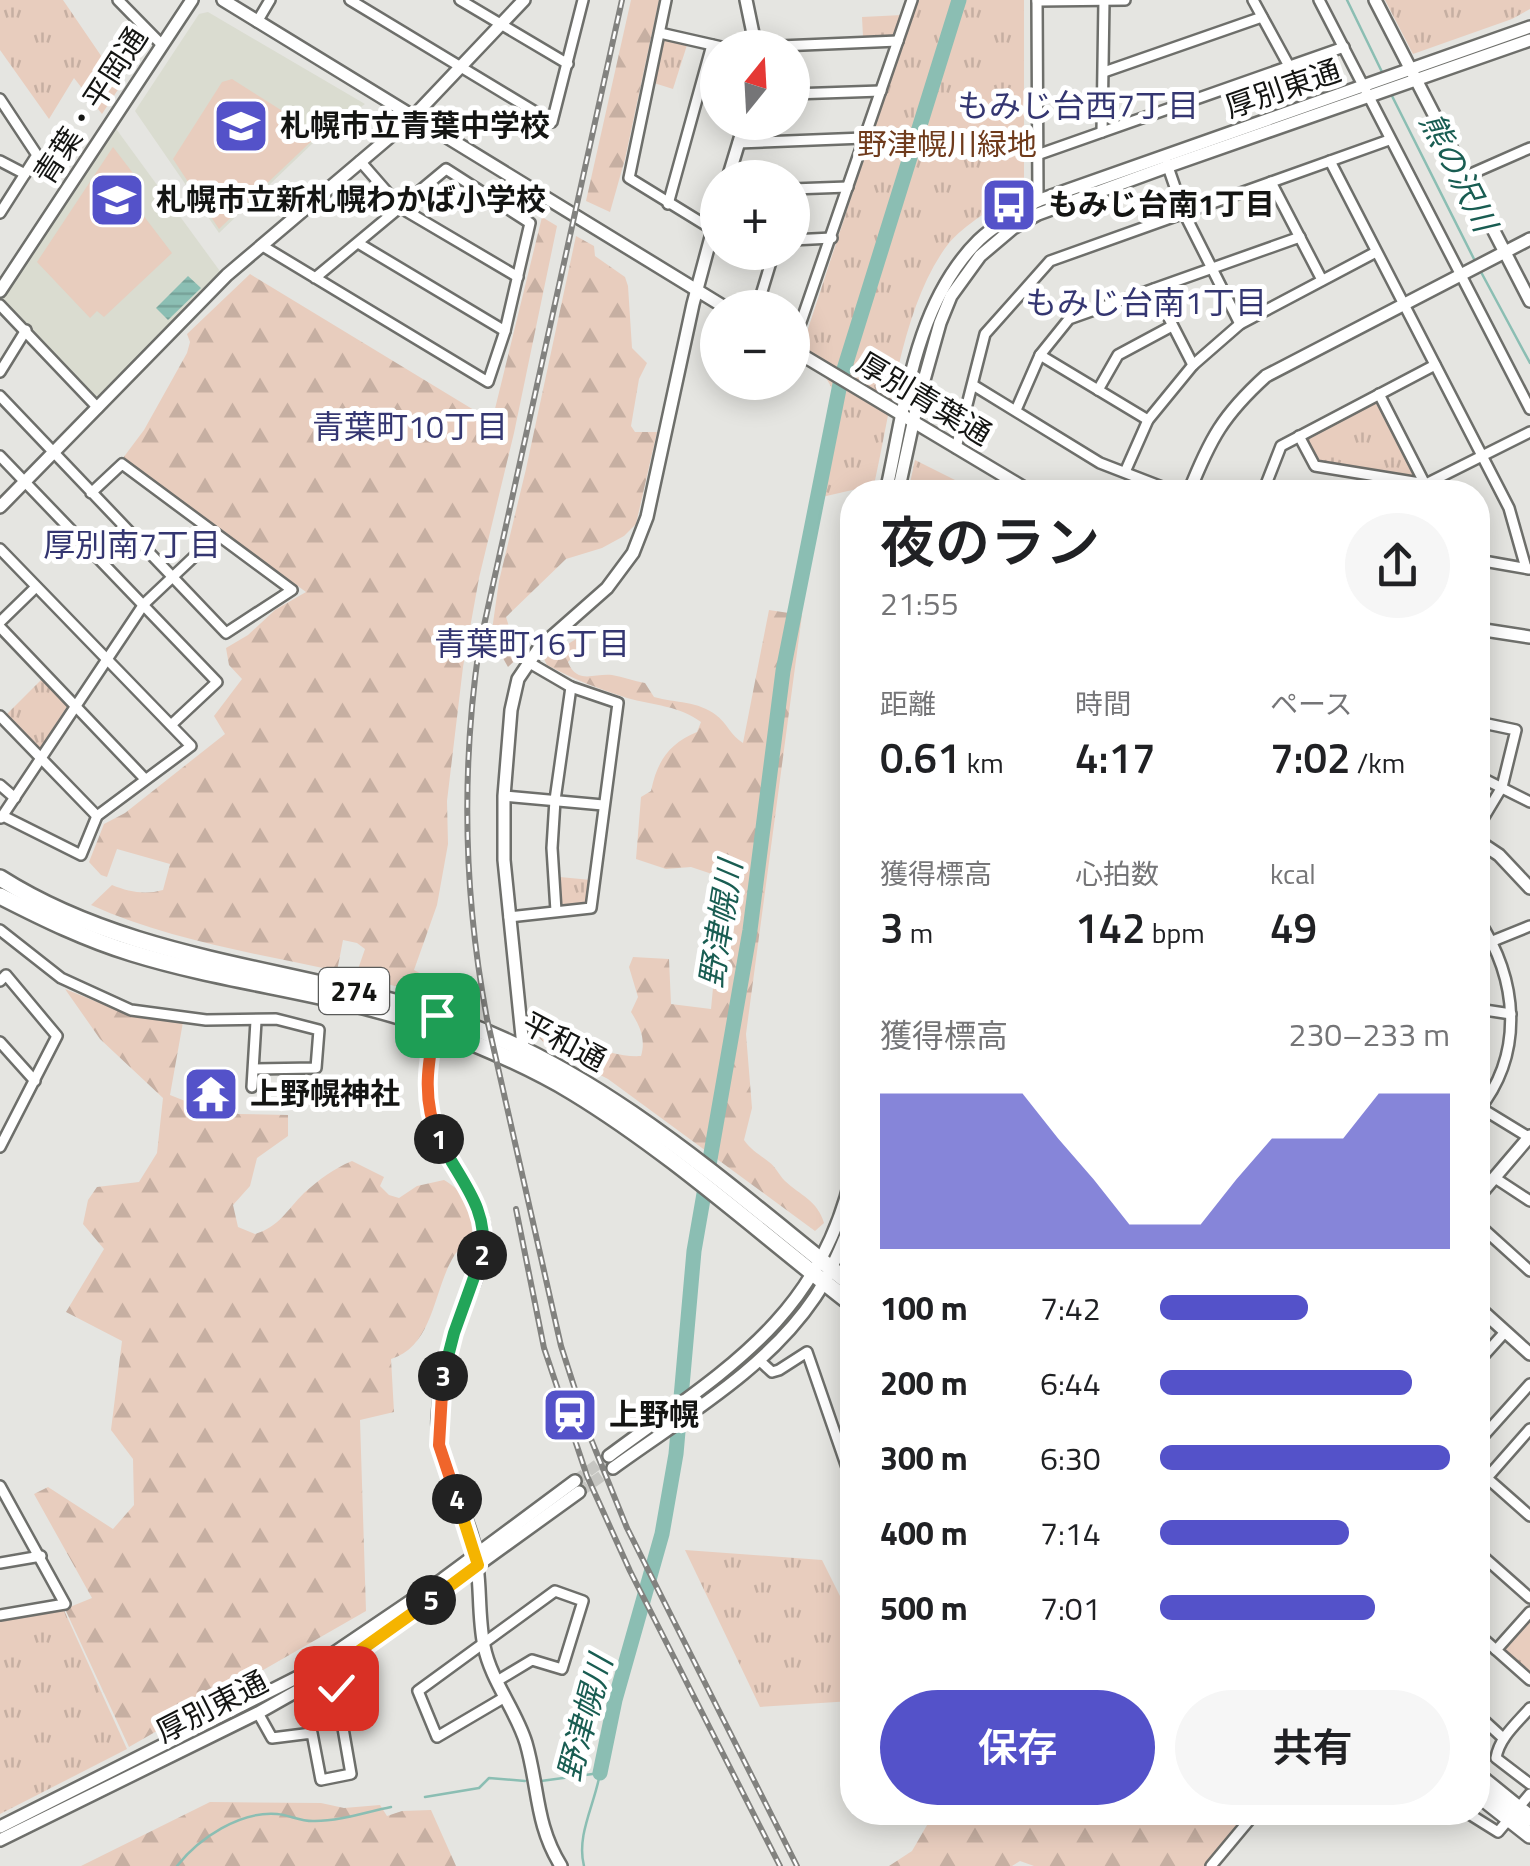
<!DOCTYPE html>
<html lang="ja">
<meta charset="utf-8">
<style>
body{margin:0;font-family:"Titillium Web","Noto Sans JP",sans-serif;background:#f6f6f6;color:#202124;height:100vh;display:flex;flex-direction:column;font-size:38px;white-space:nowrap}
*{box-sizing:border-box;margin:0}
p{font-size:32px;color:#757577}
.icon{flex:none;width:55px;height:55px;fill:none;stroke:currentColor;stroke-width:2;stroke-linecap:round;stroke-linejoin:round}
.map{position:relative;flex:1;overflow:hidden}
.details{position:absolute;left:840px;top:480px;width:650px;height:1345px;display:flex;flex-direction:column;background:#fff;border-radius:40px;box-shadow:0 5px 25px #0003}
.details>*{flex:none}
.needle{width:65px;rotate:18deg}
.buttons{position:absolute;left:700px;top:30px;display:grid;gap:20px}
.buttons a{display:grid;place-items:center;width:110px;height:110px;border-radius:50%;background:#fff;box-shadow:0 5px 25px #0003;font-size:50px}
.pin{position:absolute;display:grid;place-items:center;width:85px;height:85px;color:#fff;margin:-42px;border-radius:20px;box-shadow:0 5px 15px #0006}
.km{position:absolute;width:50px;height:50px;margin:-25px;border-radius:50%;background:#222;color:#fff;font-size:28px;line-height:50px;text-align:center}
.round{display:grid;place-items:center;flex:none;width:105px;height:105px;border-radius:52px;background:#f6f6f6}
.head{display:flex;align-items:center;justify-content:space-between;height:170px;padding:0 40px}
h1{font-size:55px;font-weight:600;line-height:75px}
.stats{display:grid;grid-template-columns:repeat(3,1fr);gap:15px;height:170px;padding:10px 40px}
.stats div{display:grid;align-content:center}
.stats b{font-size:42px;font-weight:600}
.stats small{font-size:28px;font-weight:400}
.stats p{font-size:28px}
.chart{height:280px;padding:20px 40px}
.chart p{display:flex;justify-content:space-between}
.chart svg{width:100%;height:180px;margin-top:10px;fill:#5452c9;opacity:.7}
.cta{display:flex;gap:20px;margin-top:auto;padding:20px 40px}
.cta a{flex:1;height:115px;border-radius:60px;background:#5452c9;color:#fff;font-size:40px;font-weight:600;line-height:115px;text-align:center}
.cta a+a{background:#f6f6f6;color:#202124}
ul{padding:0 40px;list-style:none;font-size:32px}
li{display:grid;grid-template-columns:160px 120px 1fr;align-items:center;height:75px}
li i{height:25px;border-radius:12px;background:#5452c9}
.map>svg:first-child{display:block}
.built{fill:#dadcd0}
.grass{fill:url(#grass-tufts)}
.forest{fill:url(#forest-firs)}
.pitch{fill:#e8cdbe}
.water{fill:url(#water-rules)}
.lines{fill:none;stroke-linecap:round;stroke-linejoin:round}
.stream{stroke:#8bbeb3;stroke-width:2.5}
.river{stroke:#8bbeb3;stroke-width:15}
.tertiary-tunnel{stroke:#c6c6c2;stroke-width:11;stroke-dasharray:11 5.5;stroke-linecap:butt}
.minor-casing{stroke:#6e6f6b;stroke-width:14}
.tertiary-casing{stroke:#6e6f6b;stroke-width:16}
.trunk-casing{stroke:#6e6f6b;stroke-width:20}
.minor{stroke:#fff;stroke-width:9}
.tertiary{stroke:#fff;stroke-width:11}
.trunk{stroke:#fff;stroke-width:15}
.rail-casing{stroke:#82827f;stroke-width:6}
.rail{stroke:#fff;stroke-width:2.5;stroke-dasharray:8;stroke-linecap:butt}
.split-1-casing{stroke:#fff;stroke-width:20}
.split-2-casing{stroke:#fff;stroke-width:20}
.split-3-casing{stroke:#fff;stroke-width:20}
.split-4-casing{stroke:#fff;stroke-width:20}
.split-5-casing{stroke:#fff;stroke-width:20}
.split-6-casing{stroke:#fff;stroke-width:20}
.split-1{stroke:#f0652b;stroke-width:12}
.split-2{stroke:#22a559;stroke-width:12}
.split-3{stroke:#22a559;stroke-width:12}
.split-4{stroke:#f0652b;stroke-width:12}
.split-5{stroke:#f5b400;stroke-width:12}
.split-6{stroke:#f5b400;stroke-width:12}
.labels{text-anchor:middle;stroke-width:10;stroke-linejoin:round;paint-order:stroke}
.shield{fill:#fff;stroke:#5a5b5a;stroke-width:2.5}
.shield-label{font-size:28px;font-weight:bold;fill:#141513}
.street-label{font-size:30px;fill:#141513;stroke:#fff}
.poi-label{font-size:30px;font-weight:bold;fill:#141513;stroke:#fff;text-anchor:start}
.park-label{font-size:30px;fill:#6f3b1c;stroke:#fff}
.neighbourhood-label{font-size:32px;fill:#343671;stroke:#fff}
.water-label{font-size:32px;font-style:italic;fill:#195d52;stroke:#fff}
</style>
<div class="map">
<svg width="1530" height="1866" viewBox="0 0 1530 1866">
<defs>
<pattern id="grass-tufts" width="24" height="20" patternUnits="userSpaceOnUse" patternTransform="scale(2.5)"><rect width="24" height="20" fill="#e8cdbe"/><path d="M3 7l-1-3M5 7V3M7 7l1-3M15 17l-1-3M17 17v-4M19 17l1-3" fill="none" stroke="#c6afa2"/></pattern>
<pattern id="forest-firs" width="22" height="20" patternUnits="userSpaceOnUse" patternTransform="scale(2.5)"><rect width="22" height="20" fill="#e8cdbe"/><path d="M5 1l3.5 6h-7zM16 11l3.5 6h-7z" fill="#c6afa2"/></pattern>
<pattern id="water-rules" width="6" height="5" patternUnits="userSpaceOnUse" patternTransform="scale(2.5)"><rect width="6" height="5" fill="#8bbeb3"/><path d="M0 2.5h6" fill="none" stroke="#77a299"/></pattern>
</defs>
<rect width="100%" height="100%" fill="#e5e5e1"/>
<g class="built">
<polygon points="208,12 365,104 315,141 219,233 135,111 199,14"/>
<polygon points="114,126 222,274 98,403 0,297"/>
</g>
<g class="grass">
<polygon points="0,0 63,0 121,85 102,114 74,78 49,119 0,50"/>
<path d="M916,0H1024V189C1001,202 965,224 949,243C902,303 891,411 874,485L822,497L842,405L804,341Z"/>
<polygon points="1385,0 1530,0 1530,9 1512,19 1413,54"/>
<polygon points="902,15 895,36 863,37 862,17"/>
<polygon points="663,37 688,42 673,89 654,83"/>
<polygon points="1379,394 1426,484 1315,466 1299,436"/>
<polygon points="915,460 957,481 995,492 908,492"/>
<polygon points="42,679 68,705 39,750 6,715"/>
<polygon points="560,877 591,880 588,905 562,907"/>
<polygon points="685,1550 822,1560 852,1620 852,1701 760,1707"/>
<polygon points="63,1608 127,1749 0,1814 0,1619"/>
<polygon points="1530,1612 1530,1680 1496,1650"/>
</g>
<g class="forest">
<polygon points="631,0 659,0 625,159 610,212 586,201"/>
<path d="M542,217L557,226L514,433L479,578L463,667L447,801L448,844L437,905L414,970L433,980L426,995L356,975L365,949L357,943L343,940L337,971C254,953 169,940 91,905L112,885C129,892 145,895 163,890L170,864L117,849L107,877L101,875L89,862L104,824L125,813L225,734L214,716L242,679L229,665L226,648L248,635L275,610L306,592L123,458L144,430L187,353L190,342L187,334L250,274L492,421Z"/>
<polygon points="576,236 594,246 595,256 625,277 628,286 632,348 647,363 639,379 631,426 635,432 657,432 636,524 624,536 602,548 566,559 506,617 510,630 528,648 508,667 491,637 499,581 526,469"/>
<path d="M769,610L802,615L746,1034L752,1108L744,1140C752,1151 759,1154 769,1162C776,1167 779,1175 785,1181C800,1195 818,1201 824,1223L815,1231L608,1079L550,1049L533,1031L535,1017L541,1015C569,1036 605,1058 641,1056C646,1039 640,1026 631,1012L638,997L629,967L633,957L669,959L671,1004L711,1009L717,946L715,875L691,867L666,869L636,859L641,797L651,791C657,762 668,744 697,732L701,722C680,706 653,705 627,698C599,689 573,679 547,665L544,659L576,639V653L568,662C577,685 594,673 612,675C623,677 634,681 645,683L654,697C676,703 698,701 716,715C727,723 731,736 743,743Z"/>
<path d="M65,989L125,1013L183,1022L170,1095L213,1112L225,1107L238,1114L288,1115V1136L257,1158L250,1186L233,1205L238,1227L255,1234C279,1227 287,1210 304,1193C320,1179 333,1169 352,1161L384,1177L380,1186L389,1195L399,1198L417,1186L444,1180C460,1189 472,1204 473,1224C474,1240 462,1244 454,1256C433,1290 434,1346 391,1359L394,1412L360,1420L366,1611L129,1747L65,1609L92,1598L34,1494L48,1487L113,1529L134,1505L133,1459L111,1430L122,1341L66,1312L104,1249L83,1224L88,1200L97,1187L139,1182L157,1153L163,1098L100,1039Z"/>
<polygon points="210,1802 321,1803 344,1808 380,1805 387,1816 402,1811 431,1810 456,1866 81,1866"/>
<polygon points="934,1813 1250,1813 1206,1866 1034,1866 1020,1861 1012,1866 889,1866 912,1851"/>
</g>
<g class="pitch">
<polygon points="232,79 319,134 219,229 173,159 222,82"/>
<polygon points="113,147 142,185 130,198 172,253 104,317 97,311 90,318 37,262"/>
</g>
<polygon class="water" points="188,276 201,288 168,320 156,308"/>
<g class="lines">
<g class="stream">
<polyline points="1347,0 1382,72"/>
<polyline points="1391,94 1475,261"/>
<polyline points="1481,272 1530,363"/>
<path d="M541,1781L600,1773C595,1804 576,1835 584,1866"/>
<polyline points="425,1797 479,1788 489,1778 525,1781"/>
<path d="M177,1866C199,1838 240,1811 277,1814C290,1815 301,1822 315,1821C340,1821 366,1812 391,1807"/>
</g>
<polyline class="river" points="600,1773 615,1700 662,1534 676,1454 694,1251 750,930 783,671 841,379 959,0"/>
<g class="tertiary-tunnel">
<polyline points="575,1481 609,1456"/>
<polyline points="579,1492 613,1468"/>
</g>
<g class="minor-casing">
<g id="minor">
<polyline points="118,0 162,45"/>
<polyline points="350,0 552,122 583,0"/>
<polyline points="460,0 568,64"/>
<polyline points="666,0 629,178 712,229"/>
<polyline points="1037,0 1038,202"/>
<polyline points="1253,0 1289,66"/>
<polyline points="1319,0 1530,409"/>
<polyline points="1037,1 1125,0"/>
<polyline points="257,22 270,0"/>
<polyline points="660,33 726,48"/>
<polyline points="756,47 898,41"/>
<polyline points="1104,72 1262,17"/>
<polyline points="792,94 881,91"/>
<polyline points="0,99 37,155 0,213"/>
<polyline points="1102,132 1104,0"/>
<polyline points="738,143 864,138"/>
<polyline points="1037,155 1344,47"/>
<polyline points="0,161 25,174"/>
<polyline points="360,161 401,208 518,277"/>
<polyline points="1330,161 1509,508 1526,568"/>
<polyline points="1167,164 1184,213 1240,324"/>
<polyline points="1464,177 1530,148"/>
<polyline points="1271,182 1322,280"/>
<polyline points="792,189 848,187"/>
<polyline points="668,204 712,45"/>
<polyline points="792,240 832,238"/>
<polyline points="358,243 505,331"/>
<polyline points="261,245 488,382 505,331 530,223 446,169 315,278"/>
<polyline points="1154,289 1193,365"/>
<polyline points="0,305 98,408"/>
<polyline points="757,308 774,252"/>
<polyline points="792,348 912,0"/>
<polyline points="1040,355 1148,420"/>
<polyline points="0,372 26,330"/>
<polyline points="973,385 1100,463 1175,492"/>
<polyline points="1098,390 1118,355 1172,326"/>
<polyline points="1379,394 1429,492"/>
<polyline points="0,396 226,633 292,590 122,464 91,493"/>
<polyline points="1016,410 1040,355 1069,319 1300,237"/>
<polyline points="1299,436 1315,466 1426,484 1530,432"/>
<polyline points="956,448 985,334 1050,261 1389,140"/>
<polyline points="0,456 217,682 171,725"/>
<polyline points="1125,472 1148,420 1193,365 1240,324 1376,252"/>
<polyline points="1263,492 1281,446 1435,365"/>
<polyline points="0,549 191,746 97,816 81,855 3,816"/>
<polyline points="1478,560 1529,569"/>
<polyline points="0,622 36,587"/>
<polyline points="0,627 145,779"/>
<polyline points="0,716 97,816"/>
<polyline points="1478,722 1516,730 1502,787 1478,827"/>
<polyline points="1478,776 1530,802"/>
<polyline points="0,785 15,798"/>
<polyline points="504,796 603,805"/>
<polyline points="1,818 144,604 217,535"/>
<polyline points="556,911 552,848 555,800 571,687"/>
<polyline points="509,917 591,908 618,703 571,687 528,662"/>
<path d="M1478,919C1518,979 1525,1053 1478,1111"/>
<polyline points="0,930 61,978 131,1010 206,1020 276,1019 319,1030 316,1068 254,1069"/>
<polyline points="1478,947 1530,926"/>
<polyline points="0,981 6,975 57,1036 0,1147"/>
<polyline points="1478,1009 1511,1014"/>
<polyline points="0,1042 35,1081"/>
<polyline points="252,1087 256,1021"/>
<polyline points="1481,1108 1530,1138"/>
<polyline points="1495,1178 1530,1201"/>
<polyline points="1478,1224 1530,1271"/>
<polyline points="759,1360 772,1372 779,1370 807,1352 852,1482"/>
<polyline points="1478,1362 1505,1332"/>
<polyline points="1478,1442 1530,1384"/>
<polyline points="1487,1478 1530,1516"/>
<polyline points="0,1486 65,1604 0,1615"/>
<polyline points="1478,1488 1530,1429"/>
<polyline points="1478,1552 1530,1598"/>
<polyline points="0,1563 41,1556"/>
<polyline points="1478,1634 1530,1680"/>
<polyline points="1496,1650 1530,1612"/>
<polyline points="497,1681 532,1660 562,1669 583,1601 555,1591 418,1691 437,1737 505,1697"/>
<path d="M1530,1708C1517,1723 1499,1738 1496,1758L1530,1784"/>
<polyline points="258,1713 272,1738 312,1733 321,1780 351,1774 336,1688 327,1674"/>
<polyline points="1478,1715 1503,1738"/>
<polyline points="1466,1812 1498,1832 1530,1794"/>
<polyline points="1211,1866 1256,1812"/>
</g>
</g>
<g class="tertiary-casing">
<g id="tertiary">
<polyline points="223,0 726,308"/>
<polyline points="746,0 756,48"/>
<polyline points="1375,0 1530,301"/>
<polyline points="728,178 745,122"/>
<polyline points="0,291 192,0"/>
<polyline points="792,349 1031,492"/>
<path d="M886,492C905,407 914,304 979,240C996,224 1017,213 1037,201L1530,27"/>
<polyline points="898,492 917,405 940,323 951,296 980,256 1013,228 1038,214 1169,166 1530,40"/>
<path d="M1189,492C1210,439 1223,415 1266,376L1530,239"/>
<polyline points="0,507 227,275 412,118 524,0"/>
<polyline points="1478,629 1530,637"/>
<polyline points="1478,841 1499,855 1530,888"/>
<path d="M435,1023C423,1078 425,1120 455,1168C467,1187 481,1206 484,1229C488,1266 463,1303 452,1337C444,1363 440,1391 438,1419C436,1464 462,1499 473,1541C482,1576 477,1612 484,1646C491,1681 516,1710 526,1743C539,1788 535,1824 561,1866"/>
<polyline points="524,1056 504,860 504,796 511,710 518,679 539,648 607,588 633,553 647,517 693,304 718,211"/>
<polyline points="1478,1197 1530,1136"/>
<polyline points="1478,1307 1530,1354"/>
<path d="M609,1456C720,1373 818,1321 852,1175"/>
<path d="M613,1468C683,1417 766,1370 815,1297C831,1273 842,1246 852,1220"/>
<polyline points="0,1827 300,1676 443,1579 575,1481"/>
<polyline points="0,1840 258,1713 327,1674 579,1492"/>
</g>
</g>
<g class="trunk-casing">
<g id="trunk">
<path d="M0,878C137,965 306,968 456,1021C607,1075 728,1187 852,1285"/>
<path d="M0,896C43,918 86,939 132,953C232,984 338,992 435,1028C483,1046 530,1066 573,1092C673,1153 760,1233 852,1304"/>
<polyline points="1478,1776 1530,1818"/>
<polyline points="1478,1794 1530,1835"/>
</g>
</g>
<use href="#minor" class="minor"/>
<use href="#tertiary" class="tertiary"/>
<use href="#trunk" class="trunk"/>
<g class="rail-casing">
<g id="rail">
<path d="M622,0L479,648C461,772 464,897 487,1019L561,1346L591,1439L627,1528L797,1866"/>
<polyline points="516,1209 544,1348 587,1476 630,1571 780,1866"/>
</g>
</g>
<use href="#rail" class="rail"/>
</g>
<g class="lines">
<g class="split-1-casing">
<path id="split-1" d="M437,1015C429,1058 420,1097 439,1139"/>
</g>
<g class="split-2-casing">
<path id="split-2" d="M439,1139C458,1178 490,1208 482,1255"/>
</g>
<g class="split-3-casing">
<polyline id="split-3" points="443,1376 454,1333 482,1255"/>
</g>
<g class="split-4-casing">
<polyline id="split-4" points="443,1376 439,1445 457,1499"/>
</g>
<g class="split-5-casing">
<polyline id="split-5" points="431,1600 478,1565 457,1499"/>
</g>
<g class="split-6-casing">
<polyline id="split-6" points="336,1688 327,1674 431,1600"/>
</g>
<use href="#split-1" class="split-1"/>
<use href="#split-2" class="split-2"/>
<use href="#split-3" class="split-3"/>
<use href="#split-4" class="split-4"/>
<use href="#split-5" class="split-5"/>
<use href="#split-6" class="split-6"/>
</g>
<defs>
<g id="school-square" transform="scale(2.875)"><rect x="-9" y="-9" width="18" height="18" rx="4" fill="#5452c9" stroke="#fff"/><path d="M0-5L7-2L0 1L-7-2ZM-4 1L0 2.5L4 1V4Q0 6-4 4Z" fill="#fff"/></g>
<g id="bus-square" transform="scale(2.875)"><rect x="-9" y="-9" width="18" height="18" rx="4" fill="#5452c9" stroke="#fff"/><path d="M-5-6H5V4H4V6H2V4H-2V6H-4V4H-5ZM-3.5-4V0h7V-4ZM-3.5 1.2v1.5H-2V1.2ZM2 1.2v1.5H3.5V1.2Z" fill="#fff"/></g>
<g id="temple-square" transform="scale(2.875)"><rect x="-9" y="-9" width="18" height="18" rx="4" fill="#5452c9" stroke="#fff"/><path d="M0-6L5-2H3V0L6.5 2.5H4V6H1.5V3h-3V6H-4V2.5H-6.5L-3 0V-2H-5Z" fill="#fff"/></g>
<g id="station-square" transform="scale(2.875)"><rect x="-9" y="-9" width="18" height="18" rx="4" fill="#5452c9" stroke="#fff"/><path d="M-3-6H3Q5-6 5-4V2Q5 4 3 4L4.5 6H3L1.5 4h-3L-3 6H-4.5L-3 4Q-5 4-5 2V-4Q-5-6-3-6ZM-3.5-4v3h7v-3ZM-3.5 1v1.5H-2V1ZM2 1v1.5H3.5V1Z" fill="#fff"/></g>
</defs>
<g fill-rule="evenodd">
<use href="#school-square" x="241" y="126"/>
<use href="#school-square" x="117" y="200"/>
<use href="#bus-square" x="1009" y="205"/>
<use href="#temple-square" x="211" y="1094"/>
<use href="#station-square" x="570" y="1415"/>
</g>
<g class="labels">
<rect class="shield" x="319" y="968" width="70" height="46" rx="8"/>
<g class="shield-label">
<text x="354" y="1001">274</text>
</g>
<g class="street-label">
<text transform="translate(1283 89) rotate(-19)" y="10">厚別東通</text>
<text transform="translate(91 106) rotate(-57)" y="10">青葉・平岡通</text>
<text transform="translate(924 399) rotate(31)" y="10">厚別青葉通</text>
<text transform="translate(564 1042) rotate(28)" y="10">平和通</text>
<text transform="translate(212 1707) rotate(-27)" y="10">厚別東通</text>
</g>
<g class="poi-label">
<text x="280" y="136">札幌市立青葉中学校</text>
<text x="156" y="210">札幌市立新札幌わかば小学校</text>
<text x="1048" y="215">もみじ台南1丁目</text>
<text x="250" y="1104">上野幌神社</text>
<text x="609" y="1425">上野幌</text>
</g>
<g class="park-label">
<text x="947" y="155">野津幌川緑地</text>
</g>
<g class="neighbourhood-label">
<text x="1078" y="117">もみじ台西7丁目</text>
<text x="1146" y="314">もみじ台南1丁目</text>
<text x="410" y="438">青葉町10丁目</text>
<text x="132" y="556">厚別南7丁目</text>
<text x="532" y="655">青葉町16丁目</text>
</g>
<g class="water-label">
<text transform="translate(1458 172) rotate(63)" y="11">熊の沢川</text>
<text transform="translate(721 924) rotate(-81)" y="11">野津幌川</text>
<text transform="translate(585 1718) rotate(-75)" y="11">野津幌川</text>
</g>
</g>
</svg>
<div class="buttons">
<a><svg class="needle" viewBox="-14 -14 28 28"><path d="M0-13l5 13h-10z" fill="#e53935"/><path d="M0 13l5-13h-10z" fill="#757577"/></svg></a>
<a>+</a>
<a>−</a>
</div>
<div class="pin" style="left:437px;top:1015px;background:#1e9e55"><svg class="icon" aria-label="arrive" viewBox="0 0 24 24"><path d="M6 21V4h12l-3 4 3 4H6"/></svg></div>
<div class="pin" style="left:336px;top:1688px;background:#d93025"><svg class="icon" aria-label="check" viewBox="0 0 24 24"><path d="M5 12l5 5 9-10"/></svg></div>
<b class="km" style="left:439px;top:1139px">1</b>
<b class="km" style="left:482px;top:1255px">2</b>
<b class="km" style="left:443px;top:1376px">3</b>
<b class="km" style="left:457px;top:1499px">4</b>
<b class="km" style="left:431px;top:1600px">5</b>
<section class="details">
<div class="head"><div><h1>夜のラン</h1><p>21:55</p></div><a class="round"><svg class="icon" aria-label="share" viewBox="0 0 24 24"><path d="M12 15V3M7 8l5-5 5 5M5 13v7h14v-7"/></svg></a></div>
<div class="stats">
<div><p>距離</p><b>0.61<small> km</small></b></div>
<div><p>時間</p><b>4:17</b></div>
<div><p>ペース</p><b>7:02<small> /km</small></b></div>
</div>
<div class="stats">
<div><p>獲得標高</p><b>3<small> m</small></b></div>
<div><p>心拍数</p><b>142<small> bpm</small></b></div>
<div><p>kcal</p><b>49</b></div>
</div>
<div class="chart"><p><span>獲得標高</span>230–233 m</p>
<svg viewBox="0 0 160 44" preserveAspectRatio="none"><path d="M0 44V6L10 6L20 6L30 6L40 6L50 17L60 27L70 38L80 38L90 38L100 27L110 17L120 17L130 17L140 6L150 6L160 6V44z"/></svg>
</div>
<ul>
<li><b>100 m</b>7:42<i style="width:51%"></i></li>
<li><b>200 m</b>6:44<i style="width:87%"></i></li>
<li><b>300 m</b>6:30<i style="width:100%"></i></li>
<li><b>400 m</b>7:14<i style="width:65%"></i></li>
<li><b>500 m</b>7:01<i style="width:74%"></i></li>
</ul>
<div class="cta"><a>保存</a><a>共有</a></div>
</section>
</div>
